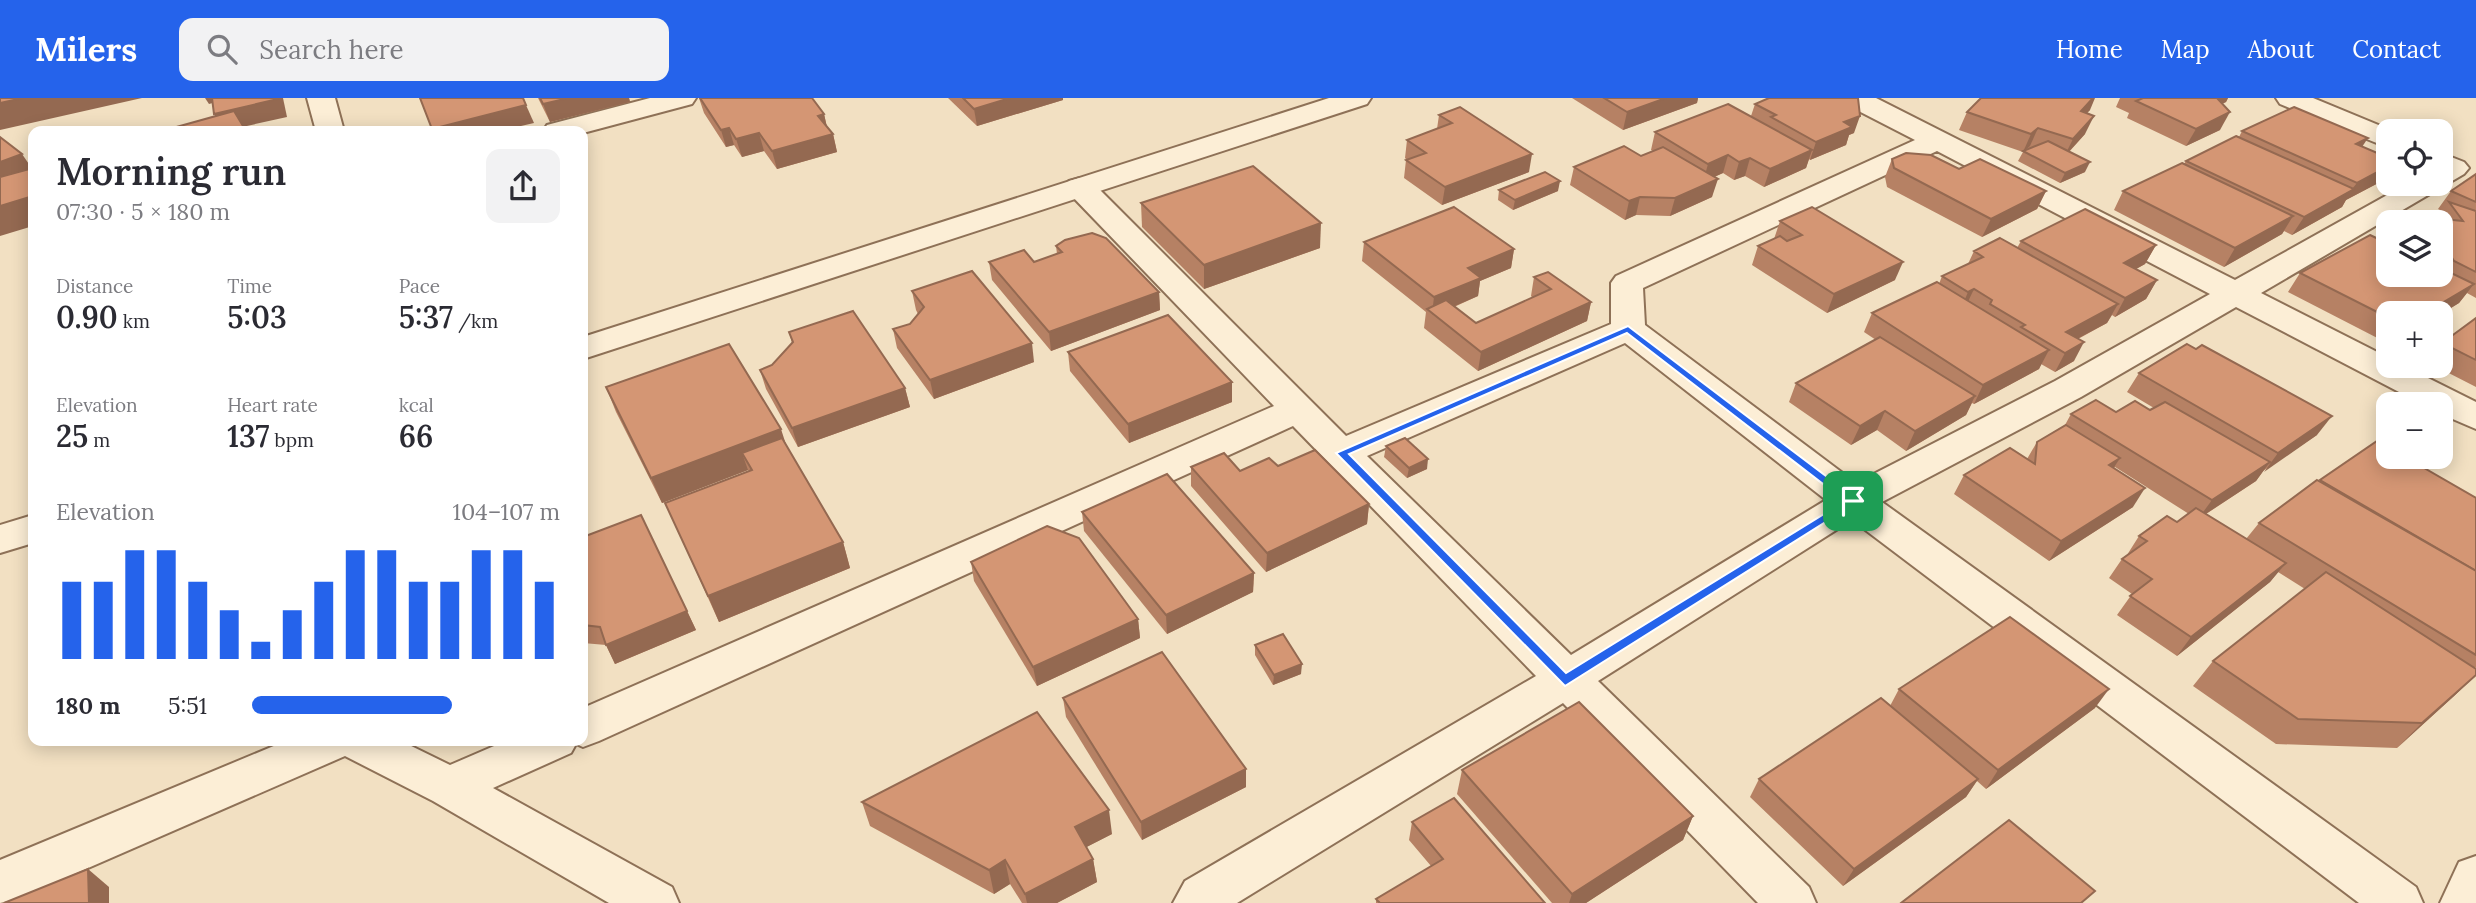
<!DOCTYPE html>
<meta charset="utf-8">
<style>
body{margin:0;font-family:Lora,serif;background:#f2f2f3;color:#2b2b33;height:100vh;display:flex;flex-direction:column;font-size:26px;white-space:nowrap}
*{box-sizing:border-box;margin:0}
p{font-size:23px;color:#7c7c81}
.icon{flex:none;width:38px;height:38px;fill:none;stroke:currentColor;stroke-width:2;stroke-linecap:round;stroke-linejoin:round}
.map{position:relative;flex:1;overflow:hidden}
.details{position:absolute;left:28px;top:28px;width:560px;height:620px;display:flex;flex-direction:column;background:#fff;border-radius:14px;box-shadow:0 4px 18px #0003}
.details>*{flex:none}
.tools{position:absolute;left:2376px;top:21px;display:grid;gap:14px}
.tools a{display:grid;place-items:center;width:77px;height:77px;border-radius:14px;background:#fff;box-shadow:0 4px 18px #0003;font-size:35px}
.pin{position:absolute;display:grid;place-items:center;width:60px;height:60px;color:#fff;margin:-30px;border-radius:14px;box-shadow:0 4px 10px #0006}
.round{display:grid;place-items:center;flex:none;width:74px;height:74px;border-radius:14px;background:#f2f2f3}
.overview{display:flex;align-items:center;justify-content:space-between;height:119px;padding:0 28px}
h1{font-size:38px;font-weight:600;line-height:52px}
.metrics{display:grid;grid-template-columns:repeat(3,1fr);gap:10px;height:119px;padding:7px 28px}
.metrics div{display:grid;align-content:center}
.metrics b{font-size:30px;font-weight:600}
.metrics small{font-size:19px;font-weight:400}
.metrics p{font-size:19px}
.chart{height:196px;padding:14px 28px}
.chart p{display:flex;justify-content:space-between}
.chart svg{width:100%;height:126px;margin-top:7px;stroke:#2563eb;stroke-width:6}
ul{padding:0 28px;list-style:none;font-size:23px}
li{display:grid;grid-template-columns:112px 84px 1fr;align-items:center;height:52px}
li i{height:18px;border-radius:9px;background:#2563eb}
header{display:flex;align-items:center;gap:42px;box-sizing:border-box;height:98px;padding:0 35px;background:#2563eb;color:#fff}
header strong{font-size:33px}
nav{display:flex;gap:38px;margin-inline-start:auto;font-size:24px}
.search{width:490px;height:63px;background:#f2f2f3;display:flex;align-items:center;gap:18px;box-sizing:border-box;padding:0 24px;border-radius:14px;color:#7c7c81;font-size:26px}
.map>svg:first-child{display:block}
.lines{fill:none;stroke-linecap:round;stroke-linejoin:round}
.minor-casing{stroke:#8e7157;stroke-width:4}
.tertiary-casing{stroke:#8e7157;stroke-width:4}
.minor{fill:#fceed6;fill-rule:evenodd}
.tertiary{fill:#fceed6;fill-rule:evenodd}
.wall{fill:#b68164}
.shaded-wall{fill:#946951}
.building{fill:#d49674;stroke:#946951;stroke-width:2}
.route{fill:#2563eb;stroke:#fff;stroke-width:2;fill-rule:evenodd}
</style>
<header>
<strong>Milers</strong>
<div class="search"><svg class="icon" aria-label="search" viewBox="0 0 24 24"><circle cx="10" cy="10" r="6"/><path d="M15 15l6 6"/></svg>Search here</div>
<nav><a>Home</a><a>Map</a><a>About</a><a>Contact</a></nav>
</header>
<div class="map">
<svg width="2476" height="805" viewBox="0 0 2476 805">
<rect width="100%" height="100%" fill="#f2e0c2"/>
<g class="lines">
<g class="minor-casing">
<g id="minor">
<polygon points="307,0 335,0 344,33 316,33"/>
<polygon points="650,0 696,0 692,6 583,35 543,33 547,27"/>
<path d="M1841,0H1876L2235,182L2407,86H2441V55L2464,64L2469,70L2464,76L2261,195L2389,260V268H2404L2476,304V331L2441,316V306H2422L2236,209L2081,299L1882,404L2416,789L2423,805H2359L1852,422L1598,583L1809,789L1816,805H1758L1563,605L1237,805H1173L1185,783L1536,578L1293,328L599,643L583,649L576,646L571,655L493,690L672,789L679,805H609L433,703L345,658L17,801L0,805V762L288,642H399L450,667L508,642H583V610L1274,308L1069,95L1065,89L1069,83L1080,80L1091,83L1346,338L1611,226V185L1616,178L1915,42L1845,6ZM1937,53L2210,196L2055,283L1856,385L1645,227L1643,190ZM1625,245L1826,402L1571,557L1367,358Z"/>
<polygon points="2276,0 2313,0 2393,33 2389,33 2389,50 2280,6"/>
<polygon points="2476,758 2476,805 2440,805 2459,764"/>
</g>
</g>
<g class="tertiary-casing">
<g id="tertiary">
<polygon points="1329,0 1371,0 1367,6 583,261 583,239"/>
<polygon points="33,417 33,445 0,455 0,427"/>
</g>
</g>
<use href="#minor" class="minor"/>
<use href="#tertiary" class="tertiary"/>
</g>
<g class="wall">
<polygon points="538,0 629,0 630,4 550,24"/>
<polygon points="699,0 812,0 824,16 827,29 833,36 837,54 777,71 764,53 742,59 734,47 726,49 704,15"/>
<polygon points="948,0 1063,0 1063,2 977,28"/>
<polygon points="1572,0 1698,0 1697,5 1623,32"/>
<polygon points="2120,0 2228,0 2226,4 2222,6 2220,32 2186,48 2127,20 2129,15 2116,9"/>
<polygon points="1755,6 1854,35 1849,37 1846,47 1810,62 1809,61 1806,70 1764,89 1745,78 1734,82 1723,75 1714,79 1712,99 1670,118 1636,117 1625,122 1570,87 1574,69 1641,58 1653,53 1651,52 1655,34 1751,18"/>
<polygon points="2090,12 2086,15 2085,36 2069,54 2085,74 2060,85 2018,63 2023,54 1959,32 1967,14"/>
<polygon points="1439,17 1529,74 1442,107 1404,80 1406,62 1407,62 1405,60 1407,42 1437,31"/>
<polygon points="2242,33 2362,49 2389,60 2389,75 2384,82 2346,102 2342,109 2292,137 2284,133 2282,136 2224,169 2114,112 2123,93 2184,66 2186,63 2239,39"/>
<polygon points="1892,61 2046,93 2037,111 1982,139 1887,89 1885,79"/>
<polygon points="2476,76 2476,200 2467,195 2459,205 2441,216 2389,215 2389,246 2288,194 2300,175 2441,177 2441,124 2429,124 2433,120 2437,120 2442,113 2438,111 2451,93"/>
<polygon points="1499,92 1558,93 1513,112 1498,102"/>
<polygon points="1141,105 1320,150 1204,191 1142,129"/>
<polygon points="1780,123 1895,182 1827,215 1752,167 1758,148 1774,141"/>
<polygon points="2021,143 2156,147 2145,166 2136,171 2157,182 2146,201 2115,219 2112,217 2107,225 2078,241 2074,263 2055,274 2041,266 2039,271 1974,306 1972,305 1966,317 1906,353 1877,332 1851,347 1789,304 1796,285 1876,242 1864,234 1872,215 1939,186 1942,178 1968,166 1974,153 2017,150"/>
<polygon points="1364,144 1514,151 1511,170 1480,183 1478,198 1454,209 1476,225 1533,200 1531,198 1534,179 1591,204 1587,223 1478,273 1424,230 1426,214 1362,163"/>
<polygon points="1056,148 1159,194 1160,212 1051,253 992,182 989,164 1034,164 1057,156"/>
<polygon points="912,193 1034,264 934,301 897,250 893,231 910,226 918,216 916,212"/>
<polygon points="2476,220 2476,289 2435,268 2441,268 2441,246 2442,245"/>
<polygon points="789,234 905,290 910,309 798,349 766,291 760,272 772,267 792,245"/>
<polygon points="1068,254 1232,304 1129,345 1070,273"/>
<polygon points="2139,275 2317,337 2263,373 2256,383 2206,416 2246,441 2259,425 2319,383 2476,400 2476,569 2475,570 2476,577 2454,598 2397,650 2276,646 2193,588 2213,563 2305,491 2278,474 2270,484 2177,558 2117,517 2132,496 2109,480 2122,461 2127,457 2139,438 2177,424 2189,416 2115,369 2114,370 2133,409 2049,463 1954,396 1964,377 2027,361 2037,344 2065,327 2071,316 2150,312 2154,310 2127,294"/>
<polygon points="606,289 786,348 843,444 850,470 719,524 665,405 749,373 748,372 662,405 616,314"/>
<polygon points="1386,348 1427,371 1407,380 1384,359"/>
<polygon points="1278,368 1369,406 1367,426 1266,474 1191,388 1191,369 1240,373"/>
<polygon points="1082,414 1254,475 1253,494 1167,536 1084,433"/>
<polygon points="583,439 687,513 696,532 615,566 606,547 583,545"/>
<polygon points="971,464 1138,521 1140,540 1037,588 974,483"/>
<polygon points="1255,547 1301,576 1273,587 1255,557"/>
<polygon points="1899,591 2095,610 1986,691 1977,683 1966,699 1843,788 1750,699 1759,681 1890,608"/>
<polygon points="1063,600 1246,671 1246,689 1142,742 1066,619"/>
<polygon points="1462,672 1693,718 1683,742 1586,805 1552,805 1457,696"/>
<polygon points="862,704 1112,736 1086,749 1093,761 1097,784 1057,805 1022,805 1010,786 994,796 870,728"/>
<polygon points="1412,724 1545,805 1376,805 1376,801 1431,768 1409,742"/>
</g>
<g class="shaded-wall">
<polygon points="23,0 142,0 0,32 0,5"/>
<polygon points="205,0 218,0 220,3 209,6"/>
<polygon points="278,0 283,0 287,19 224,33 214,16"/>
<polygon points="569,0 629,0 630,4 550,24 543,6"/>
<polygon points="1010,0 1063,0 1063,2 977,28 974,11"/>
<polygon points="1666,0 1698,0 1697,5 1623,32 1627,14"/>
<polygon points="2093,0 2095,0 2090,12 2073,31 2081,13"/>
<polygon points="2212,0 2228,0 2226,4 2204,14"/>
<polygon points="526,7 534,25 500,33 433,33 432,31"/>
<polygon points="2230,14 2220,32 2186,48 2196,31"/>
<polygon points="824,16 828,34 818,18"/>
<polygon points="1860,18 1854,35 1849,37 1846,47 1810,62 1816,44 1844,24"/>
<polygon points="2094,18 2085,36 2064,59 2073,41"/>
<polygon points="729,30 734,47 726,49 721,32"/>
<polygon points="2038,30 2030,48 2023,54 2031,36"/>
<polygon points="759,35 764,53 742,59 736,41"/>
<polygon points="833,36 837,54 777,71 772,53"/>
<polygon points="2368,40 2356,58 2356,46"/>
<polygon points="1812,52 1806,70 1764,89 1770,71"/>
<polygon points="22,56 33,72 0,87 0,64"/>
<polygon points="1532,56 1529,74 1442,107 1445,89"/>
<polygon points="1728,57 1723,75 1703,84 1708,66"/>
<polygon points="1750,60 1745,78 1734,82 1739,64"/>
<polygon points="2090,64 2085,74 2060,85 2065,75"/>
<polygon points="2389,68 2389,75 2384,82 2346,102 2342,109 2292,137 2304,119 2352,91 2357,85"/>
<polygon points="1718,81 1712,99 1670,118 1675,100"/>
<polygon points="1560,83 1558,93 1513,112 1515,102"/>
<polygon points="2046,93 2037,111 1982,139 1991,121"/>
<polygon points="33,98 33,128 0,138 0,108"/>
<polygon points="1640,99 1636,117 1625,122 1629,103"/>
<polygon points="2293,118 2282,136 2224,169 2235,150"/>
<polygon points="1321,125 1320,150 1204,191 1204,167"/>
<polygon points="2156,147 2145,166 2113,184 2124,165"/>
<polygon points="1514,151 1511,170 1480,183 1478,198 1434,217 1432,216 1434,199 1468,170"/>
<polygon points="1903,164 1895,182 1827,215 1834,196"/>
<polygon points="2157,182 2146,201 2115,219 2125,200"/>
<polygon points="2474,186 2459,205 2441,216 2425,215"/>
<polygon points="1974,191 1965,210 1960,213 1968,194"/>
<polygon points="1159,194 1160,212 1051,253 1049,234"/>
<polygon points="1591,204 1587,223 1478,273 1481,254"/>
<polygon points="2118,206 2107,225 2058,251 2066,234"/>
<polygon points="2084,244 2074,263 2055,274 2065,255"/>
<polygon points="1032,245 1034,264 934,301 930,282"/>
<polygon points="2049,252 2039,271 1974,306 1983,287"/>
<polygon points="1232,284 1232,304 1129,345 1128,326"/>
<polygon points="905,290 910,309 798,349 792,330"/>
<polygon points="1975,298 1966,317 1906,353 1915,333"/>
<polygon points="1885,313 1877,332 1851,347 1860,328"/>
<polygon points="2332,318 2317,337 2264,374 2278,355"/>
<polygon points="781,331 789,356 742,355 748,372 662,405 651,380"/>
<polygon points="2120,360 2108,379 2109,367"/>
<polygon points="1428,361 1427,371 1407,380 1409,370"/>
<polygon points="2270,364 2256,383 2198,421 2212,402"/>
<polygon points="2145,390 2133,409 2049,463 2061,443"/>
<polygon points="1369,406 1367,426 1266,474 1267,455"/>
<polygon points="843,444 850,470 719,524 708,498"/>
<polygon points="2286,465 2270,484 2177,558 2191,539"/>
<polygon points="1254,475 1253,494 1167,536 1166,517"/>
<polygon points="687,513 696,532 615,566 606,547"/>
<polygon points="1138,521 1140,540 1037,588 1033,569"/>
<polygon points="1302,566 1301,576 1273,587 1274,577"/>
<polygon points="2476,577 2454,598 2397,650 2422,625"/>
<polygon points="2109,591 2095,610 1986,691 1998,672"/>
<polygon points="1246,671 1246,689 1142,742 1141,724"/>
<polygon points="1978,681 1966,699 1843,788 1854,771"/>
<polygon points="1109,712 1112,736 1079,753 1075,729"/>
<polygon points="1693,718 1683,742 1586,805 1569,805 1572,796"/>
<polygon points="1093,761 1097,784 1057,805 1027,805 1025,796"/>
<polygon points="1005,762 1010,786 994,796 989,772"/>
<polygon points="88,771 109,789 109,805 89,805"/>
</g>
<g class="building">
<polygon points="0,0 23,0 0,5"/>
<polygon points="212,0 278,0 278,1 214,16"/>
<polygon points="420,0 523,0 526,7 432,31"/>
<polygon points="540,0 569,0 543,6"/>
<polygon points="700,0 812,0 824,16 818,18 833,36 772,53 759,35 736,41 729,30 721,32"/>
<polygon points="963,0 1010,0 974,11"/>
<polygon points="1604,0 1666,0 1627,14"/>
<polygon points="1769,0 1858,0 1860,18 1844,24 1852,29 1816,44 1771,19 1776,17 1755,6"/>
<polygon points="1981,0 2093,0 2081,13 2094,18 2073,41 2038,30 2031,36 1967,14"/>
<polygon points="2143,0 2217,0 2230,14 2196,31 2136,3"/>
<polygon points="1728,6 1812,52 1770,71 1750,60 1739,64 1728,57 1708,66 1655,34"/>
<polygon points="1460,9 1532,56 1445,89 1406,62 1426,55 1407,42 1452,25 1439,17"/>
<polygon points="2294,9 2368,40 2356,46 2389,60 2389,68 2357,85 2242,33"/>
<polygon points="234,13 246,33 162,33"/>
<polygon points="2236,38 2354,91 2304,119 2186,63"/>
<polygon points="0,39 22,56 0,64"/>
<polygon points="2048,43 2090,64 2065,75 2023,53"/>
<polygon points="1624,48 1641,58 1663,49 1718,81 1675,100 1640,99 1629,103 1574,69"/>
<polygon points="1906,55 1931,57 1959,71 1980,61 2046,93 1991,121 1894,70 1892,61"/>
<polygon points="2182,65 2293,118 2235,150 2123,93"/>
<polygon points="1253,68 1321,125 1204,167 1141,105"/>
<polygon points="33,70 33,98 0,108 0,79"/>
<polygon points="1545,74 1560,83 1515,102 1499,92"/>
<polygon points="2476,76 2476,104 2451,93"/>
<polygon points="2449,104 2476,113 2476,174 2454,163 2446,150 2441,149 2441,124 2435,124 2433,120 2463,123"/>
<polygon points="1454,109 1514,151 1468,170 1481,180 1434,199 1364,144"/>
<polygon points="1812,109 1903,164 1834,196 1758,148 1780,138 1787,143 1802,137 1780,123"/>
<polygon points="2085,111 2156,147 2124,165 2157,182 2125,200 2021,143"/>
<polygon points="1092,135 1106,140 1159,194 1049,234 989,164 1024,152 1034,164 1062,154 1056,148 1065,142"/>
<polygon points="2370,137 2389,146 2389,177 2441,177 2441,170 2474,186 2425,215 2389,215 2389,220 2300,175"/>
<polygon points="2000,140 2118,206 2066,234 2084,244 2065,255 2021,229 2025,227 1990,206 1992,202 1974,191 1968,194 1942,178 1983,159 1974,153"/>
<polygon points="972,173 1032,245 930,282 893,231 910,226 924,209 912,193"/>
<polygon points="1548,174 1591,204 1481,254 1427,211 1446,202 1476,225 1551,191 1534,179"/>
<polygon points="1937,184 2049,252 1983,287 1872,215"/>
<polygon points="853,213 905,290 792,330 760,272 772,267 793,244 789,234"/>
<polygon points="1168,217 1232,284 1128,326 1068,254"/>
<polygon points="2476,220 2476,262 2442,245"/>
<polygon points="1880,239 1975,298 1915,333 1885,313 1860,328 1796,285"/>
<polygon points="729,246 781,331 651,380 606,289"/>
<polygon points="2187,246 2196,251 2202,247 2332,318 2278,355 2139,275"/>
<polygon points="2096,302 2116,314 2135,303 2150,312 2165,304 2270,364 2212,402 2071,316"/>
<polygon points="2066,327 2120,360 2109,367 2145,390 2061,443 1964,377 2010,350 2035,366 2037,344"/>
<polygon points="782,340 843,444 708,498 665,405 752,372 742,355"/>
<polygon points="1405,340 1428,361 1409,370 1386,348"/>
<polygon points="2377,343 2389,350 2389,359 2405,359 2476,400 2476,473 2320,382"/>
<polygon points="1315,352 1369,406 1267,455 1191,369 1224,355 1240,373 1269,360 1278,368"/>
<polygon points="1167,376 1254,475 1166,517 1082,414"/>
<polygon points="2317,382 2476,473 2476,557 2259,425"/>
<polygon points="2196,410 2286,465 2191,539 2130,498 2152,481 2122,461 2147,443 2139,438 2167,418 2177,424"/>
<polygon points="641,417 687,513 606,547 600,529 583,527 583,439"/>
<polygon points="1047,428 1079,440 1138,521 1033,569 971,464"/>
<polygon points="2326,474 2476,571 2476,577 2422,625 2298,621 2213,563"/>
<polygon points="2010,519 2109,591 1998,672 1899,591"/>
<polygon points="1283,536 1302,566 1274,577 1255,547"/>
<polygon points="1162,554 1246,671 1141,724 1063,600"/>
<polygon points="1881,600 1978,681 1854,771 1759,681"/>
<polygon points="1579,604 1693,718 1572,796 1462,672"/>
<polygon points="1037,614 1109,712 1075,729 1093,761 1025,796 1005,762 989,772 862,704"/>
<polygon points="1454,700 1545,805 1380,805 1376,801 1443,761 1412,724"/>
<polygon points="2009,722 2095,793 2081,805 1901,805"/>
<polygon points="88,771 89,805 4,805"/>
</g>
<path class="route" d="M1628,228L1859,403L1565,588L1336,355ZM1627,235L1845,403L1566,575L1349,356Z"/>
</svg>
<div class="tools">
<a><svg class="icon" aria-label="locate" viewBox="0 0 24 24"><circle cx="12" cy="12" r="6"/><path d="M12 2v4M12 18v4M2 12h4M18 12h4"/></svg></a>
<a><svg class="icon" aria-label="layers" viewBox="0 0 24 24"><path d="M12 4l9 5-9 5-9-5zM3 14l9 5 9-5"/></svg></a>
<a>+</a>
<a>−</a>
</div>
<div class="pin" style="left:1853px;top:403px;background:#1e9e55"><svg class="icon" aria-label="arrive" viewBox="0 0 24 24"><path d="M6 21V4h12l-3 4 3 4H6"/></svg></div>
<section class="details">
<div class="overview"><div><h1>Morning run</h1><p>07:30 · 5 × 180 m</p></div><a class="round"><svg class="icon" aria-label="share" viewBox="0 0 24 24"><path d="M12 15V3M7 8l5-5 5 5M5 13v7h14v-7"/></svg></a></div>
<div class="metrics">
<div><p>Distance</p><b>0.90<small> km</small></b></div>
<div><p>Time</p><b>5:03</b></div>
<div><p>Pace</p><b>5:37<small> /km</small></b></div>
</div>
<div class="metrics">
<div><p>Elevation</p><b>25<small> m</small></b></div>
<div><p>Heart rate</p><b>137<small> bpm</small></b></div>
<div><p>kcal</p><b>66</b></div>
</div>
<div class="chart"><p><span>Elevation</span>104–107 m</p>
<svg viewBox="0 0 160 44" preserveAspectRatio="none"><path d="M5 44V17M15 44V17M25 44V6M35 44V6M45 44V17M55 44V27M65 44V38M75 44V27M85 44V17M95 44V6M105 44V6M115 44V17M125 44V17M135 44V6M145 44V6M155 44V17"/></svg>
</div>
<ul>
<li><b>180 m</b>5:51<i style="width:65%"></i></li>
</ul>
</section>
</div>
